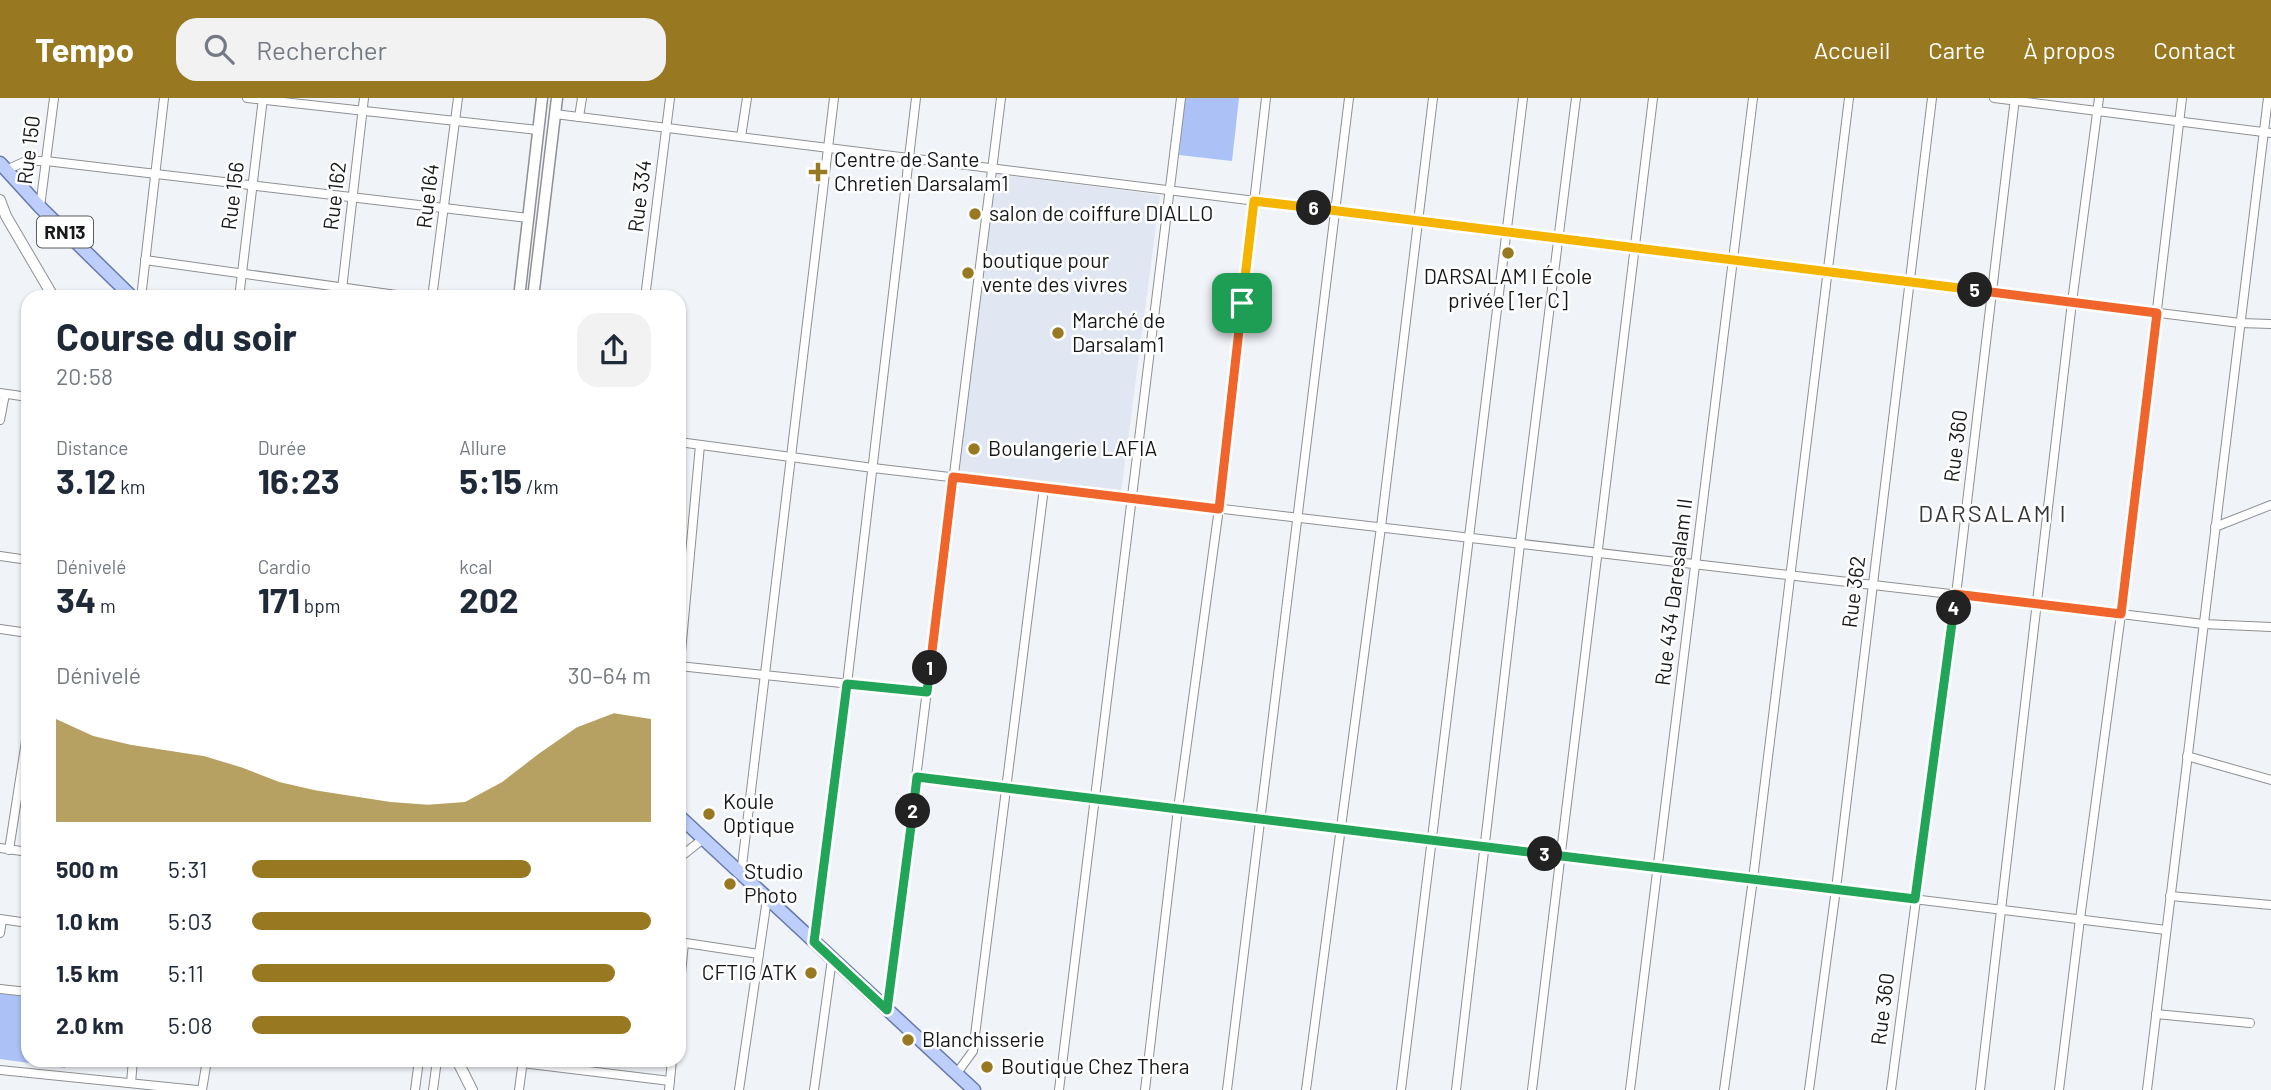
<!DOCTYPE html>
<html lang="fr">
<meta charset="utf-8">
<style>
body{margin:0;font-family:Barlow,sans-serif;background:#f2f2f3;color:#1f2937;height:100vh;display:flex;flex-direction:column;font-size:26px;white-space:nowrap}
*{box-sizing:border-box;margin:0}
p{font-size:23px;color:#747a83}
.icon{flex:none;width:38px;height:38px;fill:none;stroke:currentColor;stroke-width:2;stroke-linecap:round;stroke-linejoin:round}
.map{position:relative;flex:1;overflow:hidden}
.sheet{position:absolute;left:21px;top:192px;width:665px;height:777px;display:flex;flex-direction:column;background:#fff;border-radius:21px;box-shadow:0 2px 5px #0004}
.sheet>*{flex:none}
.pin{position:absolute;display:grid;place-items:center;width:60px;height:60px;color:#fff;margin:-30px;border-radius:14px;box-shadow:0 4px 10px #0006}
.km{position:absolute;width:35px;height:35px;margin:-18px;border-radius:50%;background:#222;color:#fff;font-size:19px;line-height:35px;text-align:center}
.round{display:grid;place-items:center;flex:none;width:74px;height:74px;border-radius:21px;background:#f2f2f3}
.head{display:flex;align-items:center;justify-content:space-between;height:119px;padding:0 35px}
h1{font-size:38px;font-weight:700;line-height:52px}
.metrics{display:grid;grid-template-columns:repeat(3,1fr);gap:10px;height:119px;padding:7px 35px}
.metrics div{display:grid;align-content:center}
.metrics b{font-size:35px;font-weight:700}
.metrics small{font-size:19px;font-weight:400}
.metrics p{font-size:19px}
.chart{height:196px;padding:14px 35px}
.chart p{display:flex;justify-content:space-between}
.chart svg{width:100%;height:126px;margin-top:7px;fill:#987821;opacity:.7}
ul{padding:0 35px;list-style:none;font-size:23px}
li{display:grid;grid-template-columns:112px 84px 1fr;align-items:center;height:52px}
li i{height:18px;border-radius:9px;background:#987821}
header{display:flex;align-items:center;gap:42px;box-sizing:border-box;height:98px;padding:0 35px;background:#987821;color:#fff}
header strong{font-size:33px}
nav{display:flex;gap:38px;margin-inline-start:auto;font-size:24px}
.search{width:490px;height:63px;background:#f2f2f3;display:flex;align-items:center;gap:18px;box-sizing:border-box;padding:0 24px;border-radius:21px;color:#747a83;font-size:26px}
.map>svg:first-child{display:block}
.built{fill:#e0e6f2}
.green{fill:#acc2f6}
.lines{fill:none;stroke-linecap:round;stroke-linejoin:round}
.minor-casing{stroke:#8e9095;stroke-width:10}
.tertiary-casing{stroke:#8e9095;stroke-width:12}
.secondary-casing{stroke:#8e9095;stroke-width:13}
.primary-casing{stroke:#667aab;stroke-width:15}
.minor{stroke:#fff;stroke-width:8}
.tertiary{stroke:#fff;stroke-width:10}
.secondary{stroke:#fff;stroke-width:10}
.primary{stroke:#bdcefb;stroke-width:12}
.split-1-casing{stroke:#fff;stroke-width:14}
.split-2-casing{stroke:#fff;stroke-width:14}
.split-3-casing{stroke:#fff;stroke-width:14}
.split-4-casing{stroke:#fff;stroke-width:14}
.split-5-casing{stroke:#fff;stroke-width:14}
.split-6-casing{stroke:#fff;stroke-width:14}
.split-7-casing{stroke:#fff;stroke-width:14}
.split-1{stroke:#f0652b;stroke-width:9}
.split-2{stroke:#22a559;stroke-width:9}
.split-3{stroke:#22a559;stroke-width:9}
.split-4{stroke:#22a559;stroke-width:9}
.split-5{stroke:#f0652b;stroke-width:9}
.split-6{stroke:#f5b400;stroke-width:9}
.split-7{stroke:#f5b400;stroke-width:9}
.poi-dot{fill:#987821;stroke:#fff;stroke-width:2.5}
.labels{text-anchor:middle;stroke-width:5;stroke-linejoin:round;paint-order:stroke}
.shield{fill:#fff;stroke:#5d5d5f;stroke-width:2}
.shield-label{font-size:19px;font-weight:bold;fill:#17181a}
.street-label{font-size:21px;fill:#17181a;stroke:#fff}
.poi-label{font-size:21px;fill:#17181a;stroke:#fff;text-anchor:start}
.quarter-label{font-size:24px;letter-spacing:2px;fill:#35373b;stroke:#fff}
</style>
<header>
<strong>Tempo</strong>
<div class="search"><svg class="icon" aria-label="search" viewBox="0 0 24 24"><circle cx="10" cy="10" r="6"/><path d="M15 15l6 6"/></svg>Rechercher</div>
<nav><a>Accueil</a><a>Carte</a><a>À propos</a><a>Contact</a></nav>
</header>
<div class="map">
<svg width="2271" height="992" viewBox="0 0 2271 992">
<rect width="100%" height="100%" fill="#f0f3f8"/>
<polygon class="built" points="995,76 1160,97 1121,395 957,374"/>
<g class="green">
<polygon points="1185,0 1239,0 1232,63 1179,57"/>
<polygon points="0,894 28,898 28,962 66,963 65,970 0,961"/>
</g>
<g class="lines">
<g class="minor-casing">
<g id="minor">
<polyline points="247,0 538,32"/>
<polyline points="1994,0 2271,35"/>
<polyline points="555,16 2240,225 2271,226"/>
<polyline points="579,19 582,0"/>
<polyline points="741,39 747,0"/>
<polyline points="6,72 26,63 46,63 528,120"/>
<polyline points="40,109 54,0"/>
<polyline points="145,162 418,200"/>
<polyline points="141,200 164,0"/>
<polyline points="239,200 263,0"/>
<polyline points="341,200 364,0"/>
<polyline points="432,200 458,0"/>
<polyline points="645,200 670,0"/>
<polyline points="0,295 28,299"/>
<polyline points="0,322 5,296"/>
<polyline points="679,344 873,370 2121,516 2203,526 2271,529"/>
<polyline points="2215,429 2271,407"/>
<polyline points="0,458 28,462"/>
<polyline points="0,531 28,535"/>
<polyline points="679,568 927,594"/>
<polyline points="679,576 700,347"/>
<polyline points="2187,658 2271,682"/>
<polyline points="917,679 2166,832"/>
<polyline points="0,750 28,754"/>
<polyline points="9,752 28,630"/>
<polyline points="679,760 703,741"/>
<polyline points="741,776 834,0"/>
<polyline points="2170,798 2271,807"/>
<polyline points="0,821 28,825"/>
<polyline points="0,835 2,822"/>
<polyline points="679,844 759,856"/>
<polyline points="814,844 847,586 916,0"/>
<polyline points="0,891 28,894"/>
<polyline points="679,896 684,845"/>
<polyline points="887,912 1001,0"/>
<polyline points="2156,916 2250,925"/>
<polyline points="522,965 670,983"/>
<polyline points="0,972 197,992"/>
<polyline points="957,975 973,953 1044,390"/>
<polyline points="131,985 133,962"/>
<polyline points="202,992 207,962"/>
<polyline points="415,992 419,962"/>
<polyline points="433,992 437,962"/>
<polyline points="519,992 523,962"/>
<polyline points="669,992 672,962"/>
<polyline points="739,992 767,801"/>
<polyline points="814,992 832,861"/>
<polyline points="1059,992 1181,0"/>
<polyline points="1145,992 1178,711 1219,410 1266,0"/>
<polyline points="1227,992 1349,0"/>
<polyline points="1306,992 1381,429 1433,0"/>
<polyline points="1401,992 1523,0"/>
<polyline points="1456,992 1520,446 1576,0"/>
<polyline points="1532,992 1653,0"/>
<polyline points="1630,992 1753,0"/>
<polyline points="1724,992 1753,781 1849,0"/>
<polyline points="1809,992 1836,791 1932,0"/>
<polyline points="1891,992 1956,497 2015,0"/>
<polyline points="1980,992 2072,204 2099,0"/>
<polyline points="2059,992 2080,821 2121,516 2182,0"/>
<polyline points="2147,992 2268,0"/>
</g>
</g>
<g class="tertiary-casing">
<g id="tertiary">
<polyline points="0,102 6,118 54,200"/>
<polyline points="457,962 472,992"/>
</g>
</g>
<g class="secondary-casing">
<g id="secondary">
<polyline points="519,200 542,0"/>
<polyline points="533,200 557,0"/>
</g>
</g>
<g class="primary-casing">
<g id="primary">
<polyline points="0,65 40,109 133,200"/>
<polyline points="679,718 974,992"/>
</g>
</g>
<use href="#minor" class="minor"/>
<use href="#tertiary" class="tertiary"/>
<use href="#secondary" class="secondary"/>
<use href="#primary" class="primary"/>
</g>
<g class="lines">
<g class="split-1-casing">
<polyline id="split-1" points="930,570 953,379 1219,411 1242,205"/>
</g>
<g class="split-2-casing">
<polyline id="split-2" points="913,713 887,912 814,844 847,586 927,594 930,570"/>
</g>
<g class="split-3-casing">
<polyline id="split-3" points="913,713 917,679 1545,756"/>
</g>
<g class="split-4-casing">
<polyline id="split-4" points="1545,756 1915,801 1954,510"/>
</g>
<g class="split-5-casing">
<polyline id="split-5" points="1954,510 1955,496 2121,516 2157,215 1975,192"/>
</g>
<g class="split-6-casing">
<polyline id="split-6" points="1314,110 1975,192"/>
</g>
<g class="split-7-casing">
<polyline id="split-7" points="1242,205 1254,103 1314,110"/>
</g>
<use href="#split-1" class="split-1"/>
<use href="#split-2" class="split-2"/>
<use href="#split-3" class="split-3"/>
<use href="#split-4" class="split-4"/>
<use href="#split-5" class="split-5"/>
<use href="#split-6" class="split-6"/>
<use href="#split-7" class="split-7"/>
</g>
<g class="poi-dot">
<path d="M814.5 63.5h7v7h7v7h-7v7h-7v-7h-7v-7h7z"/>
<circle cx="975" cy="116" r="7"/>
<circle cx="1508" cy="155" r="7"/>
<circle cx="968" cy="175" r="7"/>
<circle cx="1058" cy="235" r="7"/>
<circle cx="974" cy="351" r="7"/>
<circle cx="709" cy="716" r="7"/>
<circle cx="730" cy="786" r="7"/>
<circle cx="811" cy="875" r="7"/>
<circle cx="908" cy="942" r="7"/>
<circle cx="987" cy="969" r="7"/>
</g>
<g class="labels">
<rect class="shield" x="37" y="118.5" width="56" height="31" rx="5"/>
<g class="shield-label">
<text x="65" y="141">RN13</text>
</g>
<g class="street-label">
<text transform="translate(29 52) rotate(-83)" y="7">Rue 150</text>
<text transform="translate(233 98) rotate(-83)" y="7">Rue 156</text>
<text transform="translate(335 98) rotate(-83)" y="7">Rue 162</text>
<text transform="translate(428 98) rotate(-83)" y="7">Rue164</text>
<text transform="translate(640 98) rotate(-83)" y="7">Rue 334</text>
<text transform="translate(1956 348) rotate(-83)" y="7">Rue 360</text>
<text transform="translate(1674 494) rotate(-83)" y="7">Rue 434 Daresalam II</text>
<text transform="translate(1854 494) rotate(-83)" y="7">Rue 362</text>
<text transform="translate(1883 911) rotate(-83)" y="7">Rue 360</text>
</g>
<g class="poi-label">
<text x="834" y="69">Centre de Sante<tspan x="834" dy="24">Chretien Darsalam1</tspan></text>
<text x="989" y="123">salon de coiffure DIALLO</text>
<text x="982" y="170">boutique pour<tspan x="982" dy="24">vente des vivres</tspan></text>
<text x="1508" y="186" text-anchor="middle">DARSALAM I École<tspan x="1508" dy="24">privée [1er C]</tspan></text>
<text x="1072" y="230">Marché de<tspan x="1072" dy="24">Darsalam1</tspan></text>
<text x="988" y="358">Boulangerie LAFIA</text>
<text x="723" y="711">Koule<tspan x="723" dy="24">Optique</tspan></text>
<text x="744" y="781">Studio<tspan x="744" dy="24">Photo</tspan></text>
<text x="797" y="882" text-anchor="end">CFTIG ATK</text>
<text x="922" y="949">Blanchisserie</text>
<text x="1001" y="976">Boutique Chez Thera</text>
</g>
<g class="quarter-label">
<text x="1993" y="424">DARSALAM I</text>
</g>
</g>
</svg>
<div class="pin" style="left:1242px;top:205px;background:#1e9e55"><svg class="icon" aria-label="arrive" viewBox="0 0 24 24"><path d="M6 21V4h12l-3 4 3 4H6"/></svg></div>
<b class="km" style="left:930px;top:570px">1</b>
<b class="km" style="left:913px;top:713px">2</b>
<b class="km" style="left:1545px;top:756px">3</b>
<b class="km" style="left:1954px;top:510px">4</b>
<b class="km" style="left:1975px;top:192px">5</b>
<b class="km" style="left:1314px;top:110px">6</b>
<section class="sheet">
<div class="head"><div><h1>Course du soir</h1><p>20:58</p></div><a class="round"><svg class="icon" aria-label="share" viewBox="0 0 24 24"><path d="M12 15V3M7 8l5-5 5 5M5 13v7h14v-7"/></svg></a></div>
<div class="metrics">
<div><p>Distance</p><b>3.12<small> km</small></b></div>
<div><p>Durée</p><b>16:23</b></div>
<div><p>Allure</p><b>5:15<small> /km</small></b></div>
</div>
<div class="metrics">
<div><p>Dénivelé</p><b>34<small> m</small></b></div>
<div><p>Cardio</p><b>171<small> bpm</small></b></div>
<div><p>kcal</p><b>202</b></div>
</div>
<div class="chart"><p><span>Dénivelé</span>30–64 m</p>
<svg viewBox="0 0 160 44" preserveAspectRatio="none"><path d="M0 44V8L10 14L20 17L30 19L40 21L50 25L60 30L70 33L80 35L90 37L100 38L110 37L120 30L130 20L140 11L150 6L160 8V44z"/></svg>
</div>
<ul>
<li><b>500 m</b>5:31<i style="width:70%"></i></li>
<li><b>1.0 km</b>5:03<i style="width:100%"></i></li>
<li><b>1.5 km</b>5:11<i style="width:91%"></i></li>
<li><b>2.0 km</b>5:08<i style="width:95%"></i></li>
</ul>
</section>
</div>
